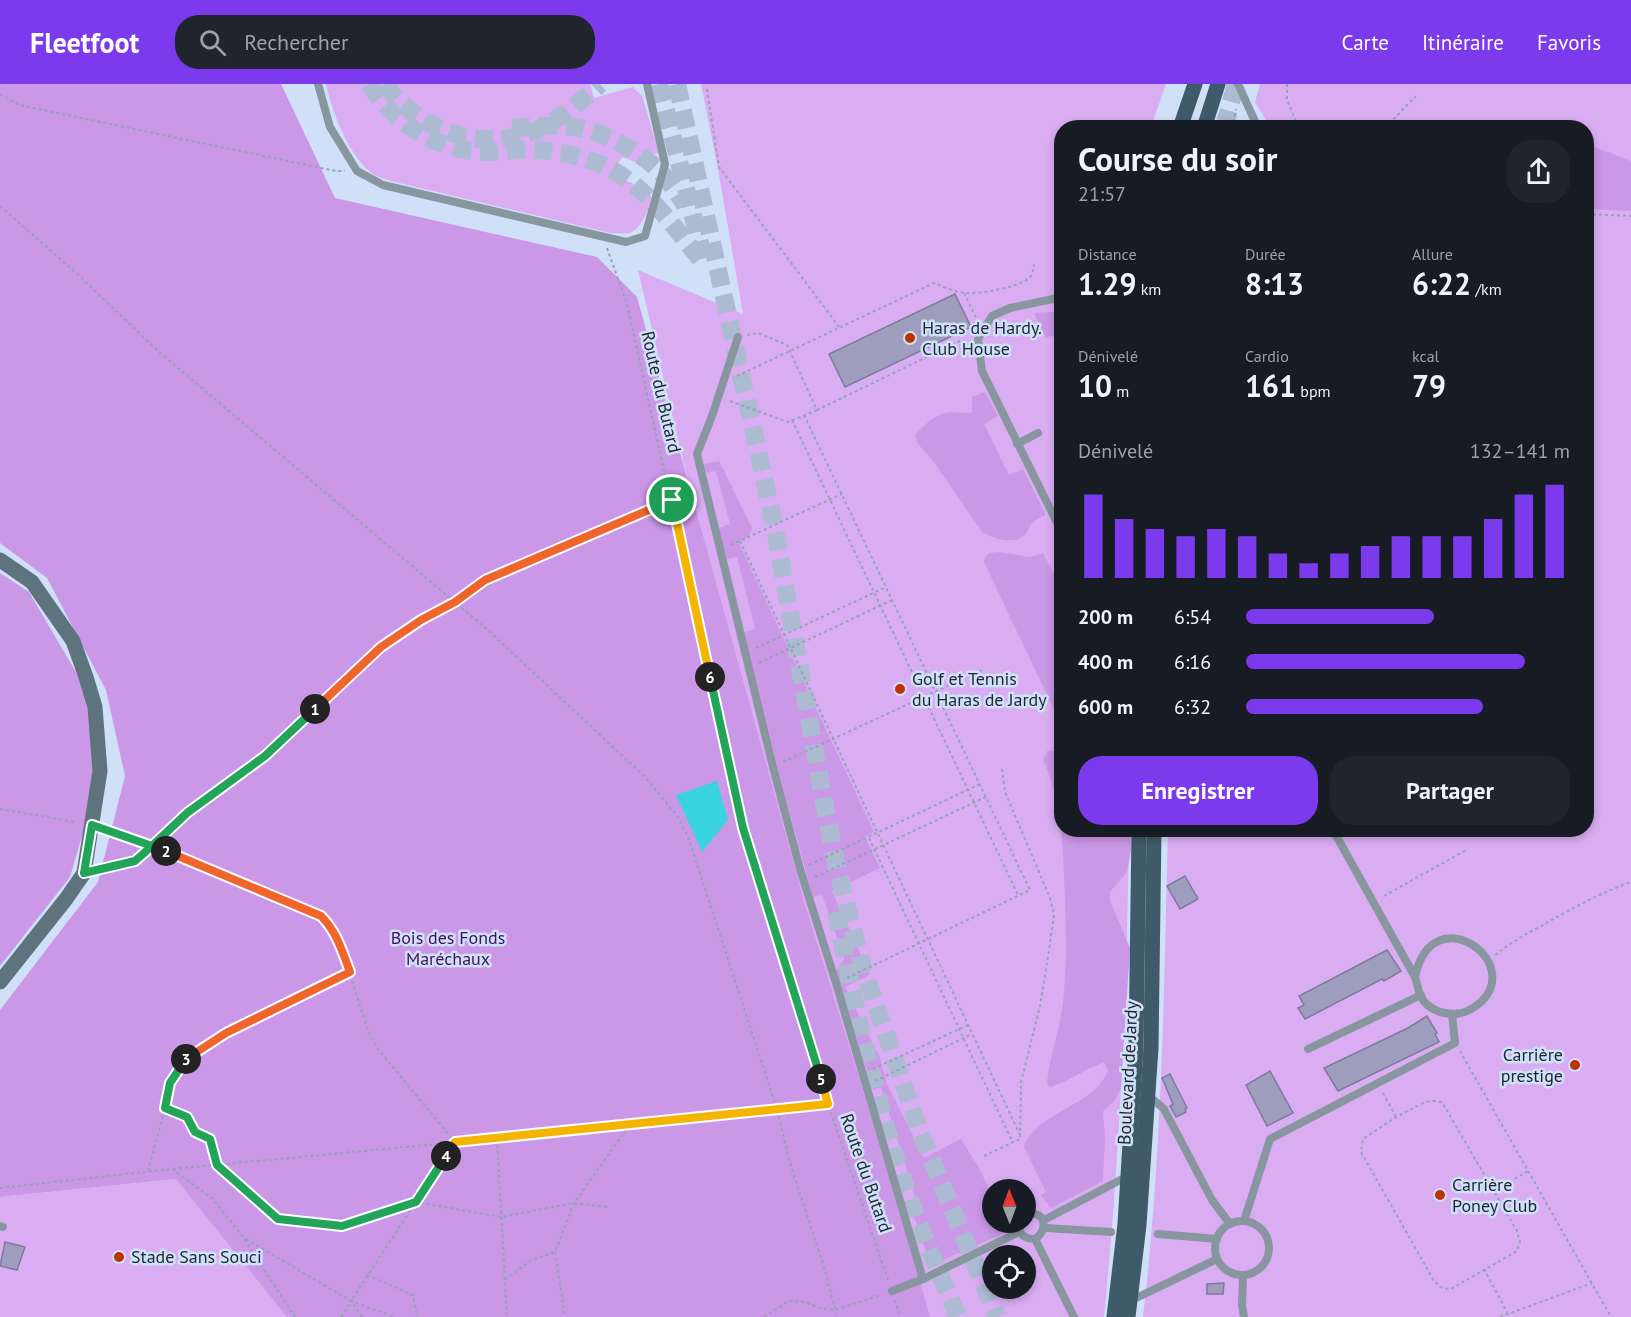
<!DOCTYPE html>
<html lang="fr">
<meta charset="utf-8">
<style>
body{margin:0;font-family:"PT Sans",sans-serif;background:#20242c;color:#f1f3f6;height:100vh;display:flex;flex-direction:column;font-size:22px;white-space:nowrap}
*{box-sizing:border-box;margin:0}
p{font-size:20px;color:#9ea1a6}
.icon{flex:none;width:33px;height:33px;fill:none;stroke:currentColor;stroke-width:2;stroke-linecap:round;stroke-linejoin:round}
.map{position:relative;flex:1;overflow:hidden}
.panel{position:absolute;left:1054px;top:36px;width:540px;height:717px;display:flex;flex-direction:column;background:#171b24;border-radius:24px;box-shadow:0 3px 9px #0003}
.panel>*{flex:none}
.needle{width:39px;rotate:359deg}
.tools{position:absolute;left:982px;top:1095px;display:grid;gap:12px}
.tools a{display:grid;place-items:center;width:54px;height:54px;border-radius:50%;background:#171b24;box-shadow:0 3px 9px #0003;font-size:30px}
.pin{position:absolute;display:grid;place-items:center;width:51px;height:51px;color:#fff;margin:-26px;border:3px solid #fff;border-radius:50%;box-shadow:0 2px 6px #0007}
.km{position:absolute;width:30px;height:30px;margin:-15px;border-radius:50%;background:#222;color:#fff;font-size:16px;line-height:30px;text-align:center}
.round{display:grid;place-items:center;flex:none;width:63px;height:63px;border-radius:24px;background:#20242c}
.overview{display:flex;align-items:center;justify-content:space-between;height:102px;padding:0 24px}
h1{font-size:33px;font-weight:800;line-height:45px}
.stats{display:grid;grid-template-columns:repeat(3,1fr);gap:9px;height:102px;padding:6px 24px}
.stats div{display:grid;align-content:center}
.stats b{font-size:30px;font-weight:800}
.stats small{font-size:16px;font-weight:400}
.stats p{font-size:16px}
.chart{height:168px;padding:12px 24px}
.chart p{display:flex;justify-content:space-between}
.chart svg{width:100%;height:108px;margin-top:6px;stroke:#7c3aed;stroke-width:6}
.button{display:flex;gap:12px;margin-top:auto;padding:12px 24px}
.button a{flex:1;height:69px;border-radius:24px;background:#7c3aed;color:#fff;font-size:24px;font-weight:800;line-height:69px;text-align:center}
.button a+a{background:#20242c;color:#f1f3f6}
ul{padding:0 24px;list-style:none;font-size:20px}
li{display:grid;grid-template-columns:96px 72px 1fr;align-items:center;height:45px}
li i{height:15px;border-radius:8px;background:#7c3aed}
header{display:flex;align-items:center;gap:36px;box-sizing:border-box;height:84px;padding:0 30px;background:#7c3aed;color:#fff}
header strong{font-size:28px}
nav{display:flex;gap:33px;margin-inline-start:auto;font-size:21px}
.search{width:420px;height:54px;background:#20242c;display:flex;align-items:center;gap:15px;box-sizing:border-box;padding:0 21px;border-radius:24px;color:#9ea1a6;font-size:22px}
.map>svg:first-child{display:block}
.green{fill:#daadf3;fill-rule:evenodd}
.forest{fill:#cb97e7}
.water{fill:#3ad4e1}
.building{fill:#9e9dbe;stroke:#7c7b9b;stroke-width:1.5}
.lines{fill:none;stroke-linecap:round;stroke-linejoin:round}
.highway-tunnel{stroke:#acbbd1;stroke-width:18;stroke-dasharray:18 9;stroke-linecap:butt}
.path{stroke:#95a2b7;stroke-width:2;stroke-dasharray:3 3;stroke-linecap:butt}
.lane{stroke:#87969f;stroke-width:8}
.secondary{stroke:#5d747f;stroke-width:15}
.primary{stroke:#3f5b69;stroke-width:15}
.split-1-casing{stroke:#fff;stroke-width:12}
.split-2-casing{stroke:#fff;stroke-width:12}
.split-3-casing{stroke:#fff;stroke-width:12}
.split-4-casing{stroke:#fff;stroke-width:12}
.split-5-casing{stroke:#fff;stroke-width:12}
.split-6-casing{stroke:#fff;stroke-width:12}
.split-7-casing{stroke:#fff;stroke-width:12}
.split-1{stroke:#f0652b;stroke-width:8}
.split-2{stroke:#22a559;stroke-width:8}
.split-3{stroke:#f0652b;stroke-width:8}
.split-4{stroke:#22a559;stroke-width:8}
.split-5{stroke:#f5b400;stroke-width:8}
.split-6{stroke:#22a559;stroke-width:8}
.split-7{stroke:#f5b400;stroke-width:8}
.poi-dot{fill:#bc3301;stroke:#d0e0f9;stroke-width:2}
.labels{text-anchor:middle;stroke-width:5;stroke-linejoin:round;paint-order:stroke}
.poi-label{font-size:18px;fill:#1e2631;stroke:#d0e0f9;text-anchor:start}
.street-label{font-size:18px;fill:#1e2631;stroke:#d0e0f9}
.park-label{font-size:18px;fill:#421157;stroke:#d0e0f9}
</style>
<header>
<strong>Fleetfoot</strong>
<div class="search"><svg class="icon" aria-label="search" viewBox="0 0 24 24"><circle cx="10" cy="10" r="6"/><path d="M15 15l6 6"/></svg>Rechercher</div>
<nav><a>Carte</a><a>Itinéraire</a><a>Favoris</a></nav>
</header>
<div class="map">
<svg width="1631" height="1233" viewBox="0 0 1631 1233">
<rect width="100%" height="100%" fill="#d0e0f9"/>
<g class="green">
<path d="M326,0H590L594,14L633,3L642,12L659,69L646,72L638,79L622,73L612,89L645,106L651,112C650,124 642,144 630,149C624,150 616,149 610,149L395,98C389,96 379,94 373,90C349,73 332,28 326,0Z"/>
<path d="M701,0H1166L1151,43L1062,44V746H1129C1127,909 1120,1071 1104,1233H922L714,508L638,186L743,230L718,85ZM993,1106H1026V1138H993ZM993,1172H1026V1204H993Z"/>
<path d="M1260,0H1631V1233H1143C1162,1071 1164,908 1168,746H1587V44L1270,43L1255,18Z"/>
<polygon points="177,1095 287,1233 0,1233 0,1113"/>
</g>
<g class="forest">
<polygon points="0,0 281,0 335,114 597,173 637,213 804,817 900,1125 930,1233 287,1233 176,1095 0,1113 0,926 98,798 125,692 106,606 47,494 0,459"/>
<polygon points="1587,62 1595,63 1631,77 1631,127 1587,125"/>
<polygon points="1062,227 1062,270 1053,251 1046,254 1034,229"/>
<path d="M985,308L998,332L984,340L1009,391L1023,385L1046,431C1042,433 1036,435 1033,438C1029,441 1029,447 1026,450C1014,462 994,455 982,448L934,378L918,360L915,351C925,341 937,327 953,328C961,328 964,331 972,328V313Z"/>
<polygon points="719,377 752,444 749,452 738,457 874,748 865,753 880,784 832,807 870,891 845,903 880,974 887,1000 924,1074 961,1055 979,1084 993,1113 993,1138 1010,1139 1006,1147 998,1152 931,1181 910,1122 917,1119 881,1003 873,1006 836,887 844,875 822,811 813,813 780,693 744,548 755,545 737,473 726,475 719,444 730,440 716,387 706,389 704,380"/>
<polygon points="999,468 1030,473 1043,469 1062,506 1062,636 1059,636 984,478 985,474 989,469"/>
<polygon points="0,489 29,508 90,612 99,693 70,793 0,882"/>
<path d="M1062,666V746H1127L1131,750V766L1127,788L1110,808V817L1130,864L1121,1004L1114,1018L1103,1027L1105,1054L1103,1097L1051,1124L1041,1111L1046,1108L1024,1063C1037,1026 1093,1024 1108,987L1104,978C1086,985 1067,998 1050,1003L1047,999C1050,971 1060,945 1063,918C1067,884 1066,850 1065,816C1063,770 1063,719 1043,676L1047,667Z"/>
</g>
<polygon class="water" points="717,697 728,736 702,768 676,711"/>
<g class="building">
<polygon points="955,210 971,243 845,303 829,270"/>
<polygon points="1185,792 1198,815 1180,825 1167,802"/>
<polygon points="1387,866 1401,887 1384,897 1382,895 1305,935 1298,924 1304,921 1299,912"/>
<polygon points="1427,932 1437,949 1435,950 1439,958 1338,1007 1324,984 1408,944"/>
<polygon points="1270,987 1293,1029 1267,1042 1246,1001"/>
<polygon points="1170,990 1187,1024 1185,1025 1186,1028 1176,1033 1170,1022 1173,1020 1162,994"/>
<polygon points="5,1158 25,1163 17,1186 0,1182"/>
<polygon points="1224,1199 1223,1210 1207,1210 1207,1200"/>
</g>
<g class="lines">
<g class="highway-tunnel">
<path d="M369,0C394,39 436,66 483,68C495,69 507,66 519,66C543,65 569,69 592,77C642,94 670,139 702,177"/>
<path d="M385,0C420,49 485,70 541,44C563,33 581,17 600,0"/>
<polyline points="659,0 706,183"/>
<polyline points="677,0 774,440 822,708 836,779 862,881 920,1048 997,1233"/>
<path d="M512,44C529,43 547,41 564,42C595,44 629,61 653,81C666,92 676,107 685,121"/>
<polyline points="1224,44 1236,0"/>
<path d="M836,828C851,906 869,986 892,1063C910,1121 934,1177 958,1233"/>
</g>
<g class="path">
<polyline points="1287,0 1287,16 1299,44"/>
<polyline points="707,5 719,83 840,244"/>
<polyline points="0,10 19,21 336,87 345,87"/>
<polyline points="1232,44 1236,25"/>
<polyline points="1385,44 1416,12"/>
<polyline points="0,122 74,187 158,267 489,547 645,693 678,733 688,753 777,1025 790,1079 824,1183 837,1233"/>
<polyline points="1587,130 1631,132"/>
<polyline points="607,164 627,220 743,744 828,1020 888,1196"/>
<polyline points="964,209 977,236"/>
<polyline points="747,251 758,249 787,261 817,326 962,256 968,259"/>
<polyline points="990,268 1002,273"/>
<path d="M737,292L934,199C944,203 955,208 966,209C979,210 1022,203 1030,193C1033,190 1033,185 1034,180"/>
<polyline points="730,317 788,338 817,326"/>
<polyline points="804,331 1030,806 847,894"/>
<polyline points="792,336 1018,811"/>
<polyline points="740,457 1020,1051"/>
<polyline points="731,461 842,410"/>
<polyline points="756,564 886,503"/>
<polyline points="759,579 892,516"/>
<polyline points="783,678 982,586"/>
<polyline points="0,725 76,738"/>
<polyline points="105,745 152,761 321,832 331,842 338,854 369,950 378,965 455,1058 351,1217"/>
<polyline points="869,754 1013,1059"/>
<polyline points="809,781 980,700"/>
<polyline points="100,785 135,777 187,729 265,672 381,563 421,535 455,518 485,496 672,415"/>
<polyline points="815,793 986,713"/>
<polyline points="1384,812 1468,765"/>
<path d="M1495,871C1510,859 1526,850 1543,841C1571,825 1600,809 1631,798"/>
<polyline points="1460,967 1611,1233"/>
<polyline points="873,985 968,941"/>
<polyline points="875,997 972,950"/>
<polyline points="1383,1009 1396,1033"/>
<polygon points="1433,1017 1442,1018 1517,1147 1520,1158 1517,1167 1451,1205 1442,1204 1434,1197 1361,1068 1363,1055 1396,1033 1425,1018"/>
<polyline points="165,1024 170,999 185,976 226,949 350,888"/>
<polyline points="497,1055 507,1233"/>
<polyline points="984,1072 1020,1055 1021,998 1040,922 1048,873 1054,831 1050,814 1005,708 1002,685"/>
<polyline points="172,1085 213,1115 243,1153 295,1233"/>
<polyline points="148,1087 165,1024 187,1033 195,1048 210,1055 217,1081 278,1135 342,1142 416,1118 501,1133 574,1119 609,1123"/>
<polyline points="0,1104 172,1085 629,1042 828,1020"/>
<polyline points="1494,1107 1528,1087"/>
<polyline points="246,1155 351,1217 362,1233"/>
<polyline points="555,1168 565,1233"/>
<polyline points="1484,1185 1508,1230"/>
<polyline points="367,1191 413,1211 417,1233"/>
<polyline points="505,1196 531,1176 555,1168 574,1119 628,1043"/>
<polyline points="895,1216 900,1233"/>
<polyline points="341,1233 351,1217 394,1233"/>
<polyline points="764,1233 789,1217 805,1218 819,1224 835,1226 881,1211"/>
<polyline points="1500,1233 1592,1199"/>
</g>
<g class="lane">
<polyline points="318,0 330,43 357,87 383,101 626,158 645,152 665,80 647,0"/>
<polyline points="1238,0 1258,44"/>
<polyline points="1062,213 1010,224 992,232 978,255 982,287 1062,449"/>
<polyline points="738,253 712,332 697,370 773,683 800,785 836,899 923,1195"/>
<polyline points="1017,360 1038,349"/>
<path d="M1333,746L1415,893C1417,899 1418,905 1420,911C1429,930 1456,935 1473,924C1534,884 1433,808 1415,893"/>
<polyline points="1308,965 1421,911"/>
<polyline points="1148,1011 1164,1025 1212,1116 1230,1140"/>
<polyline points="1044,1136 1128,1092"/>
<polyline points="1244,1137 1270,1055 1455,959 1452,930"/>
<circle cx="1242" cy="1164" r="27"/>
<path d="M1019,1138C1018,1150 1024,1155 1035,1155C1050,1145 1044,1125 1026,1131"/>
<polyline points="0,1142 3,1143"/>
<polyline points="1045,1144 1111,1148"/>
<polyline points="1158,1150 1217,1155"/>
<polyline points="1035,1155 1074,1233"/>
<polyline points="1243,1191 1242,1222 1244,1233"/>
<polyline points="892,1207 923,1195 1019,1148"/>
<polyline points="1130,1217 1217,1175"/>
</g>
<polyline class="secondary" points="0,476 32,498 73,557 86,593 95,623 100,687 84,789 66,815 0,898"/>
<g class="primary">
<polyline points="1180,44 1195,0"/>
<polyline points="1204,44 1218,0"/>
<polyline points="1114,1233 1125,1140 1136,964 1139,746"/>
<polyline points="1128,1233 1139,1141 1151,964 1154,746"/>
</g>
</g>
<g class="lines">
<g class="split-1-casing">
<polyline id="split-1" points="315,625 381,563 421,536 455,518 485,496 672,416"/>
</g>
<g class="split-2-casing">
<polyline id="split-2" points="166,767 152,762 135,777 84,789 92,741 152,762 187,729 265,672 315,625"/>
</g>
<g class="split-3-casing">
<path id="split-3" d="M166,767L321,832C337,848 342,867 350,888L226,949L186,975"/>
</g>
<g class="split-4-casing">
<polyline id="split-4" points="186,975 170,999 165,1024 187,1033 195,1048 210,1055 217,1081 278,1135 342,1142 416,1118 446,1072"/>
</g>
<g class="split-5-casing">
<polyline id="split-5" points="446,1072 455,1058 828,1020 821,995"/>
</g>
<g class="split-6-casing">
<polyline id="split-6" points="710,593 743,744 821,995"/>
</g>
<g class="split-7-casing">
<polyline id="split-7" points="672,416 710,593"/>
</g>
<use href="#split-1" class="split-1"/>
<use href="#split-2" class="split-2"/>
<use href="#split-3" class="split-3"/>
<use href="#split-4" class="split-4"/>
<use href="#split-5" class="split-5"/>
<use href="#split-6" class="split-6"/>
<use href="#split-7" class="split-7"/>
</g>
<g class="poi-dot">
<circle cx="910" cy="254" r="6"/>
<circle cx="900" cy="605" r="6"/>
<circle cx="1575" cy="981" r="6"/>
<circle cx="1440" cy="1111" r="6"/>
<circle cx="119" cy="1173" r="6"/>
</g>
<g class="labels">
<g class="poi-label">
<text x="922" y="250">Haras de Hardy.<tspan x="922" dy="21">Club House</tspan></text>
<text x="912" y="601">Golf et Tennis<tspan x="912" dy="21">du Haras de Jardy</tspan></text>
<text x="1563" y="977" text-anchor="end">Carrière<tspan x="1563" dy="21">prestige</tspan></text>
<text x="1452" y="1107">Carrière<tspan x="1452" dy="21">Poney Club</tspan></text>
<text x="131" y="1179">Stade Sans Souci</text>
</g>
<g class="street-label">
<text transform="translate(661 308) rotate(77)" y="6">Route du Butard</text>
<text transform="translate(1128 989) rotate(-87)" y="6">Boulevard de Jardy</text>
<text transform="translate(866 1089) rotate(71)" y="6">Route du Butard</text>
</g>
<g class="park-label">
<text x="448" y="860">Bois des Fonds<tspan x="448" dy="21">Maréchaux</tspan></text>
</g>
</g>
</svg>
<div class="tools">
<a><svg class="needle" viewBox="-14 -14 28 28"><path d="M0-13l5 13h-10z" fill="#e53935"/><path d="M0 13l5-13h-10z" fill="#9ea1a6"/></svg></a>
<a><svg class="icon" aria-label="locate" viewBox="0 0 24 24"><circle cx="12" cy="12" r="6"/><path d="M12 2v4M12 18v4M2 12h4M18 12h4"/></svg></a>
</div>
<div class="pin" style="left:672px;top:416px;background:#1e9e55"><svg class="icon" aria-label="arrive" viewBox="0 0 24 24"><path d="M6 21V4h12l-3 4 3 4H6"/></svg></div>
<b class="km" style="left:315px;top:625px">1</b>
<b class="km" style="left:166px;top:767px">2</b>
<b class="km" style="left:186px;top:975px">3</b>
<b class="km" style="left:446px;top:1072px">4</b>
<b class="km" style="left:821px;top:995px">5</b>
<b class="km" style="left:710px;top:593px">6</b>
<section class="panel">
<div class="overview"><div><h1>Course du soir</h1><p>21:57</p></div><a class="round"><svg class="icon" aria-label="share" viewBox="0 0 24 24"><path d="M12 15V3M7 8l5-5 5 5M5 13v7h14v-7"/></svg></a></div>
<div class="stats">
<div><p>Distance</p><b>1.29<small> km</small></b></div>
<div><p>Durée</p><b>8:13</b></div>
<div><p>Allure</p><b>6:22<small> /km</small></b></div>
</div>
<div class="stats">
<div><p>Dénivelé</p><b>10<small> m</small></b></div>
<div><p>Cardio</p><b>161<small> bpm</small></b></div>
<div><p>kcal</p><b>79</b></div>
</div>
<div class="chart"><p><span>Dénivelé</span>132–141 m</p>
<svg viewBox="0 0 160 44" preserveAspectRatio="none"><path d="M5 44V10M15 44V20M25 44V24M35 44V27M45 44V24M55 44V27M65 44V34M75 44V38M85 44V34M95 44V31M105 44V27M115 44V27M125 44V27M135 44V20M145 44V10M155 44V6"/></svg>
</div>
<ul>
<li><b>200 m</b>6:54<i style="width:58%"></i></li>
<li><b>400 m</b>6:16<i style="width:86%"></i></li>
<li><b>600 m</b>6:32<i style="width:73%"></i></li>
</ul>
<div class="button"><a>Enregistrer</a><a>Partager</a></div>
</section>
</div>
